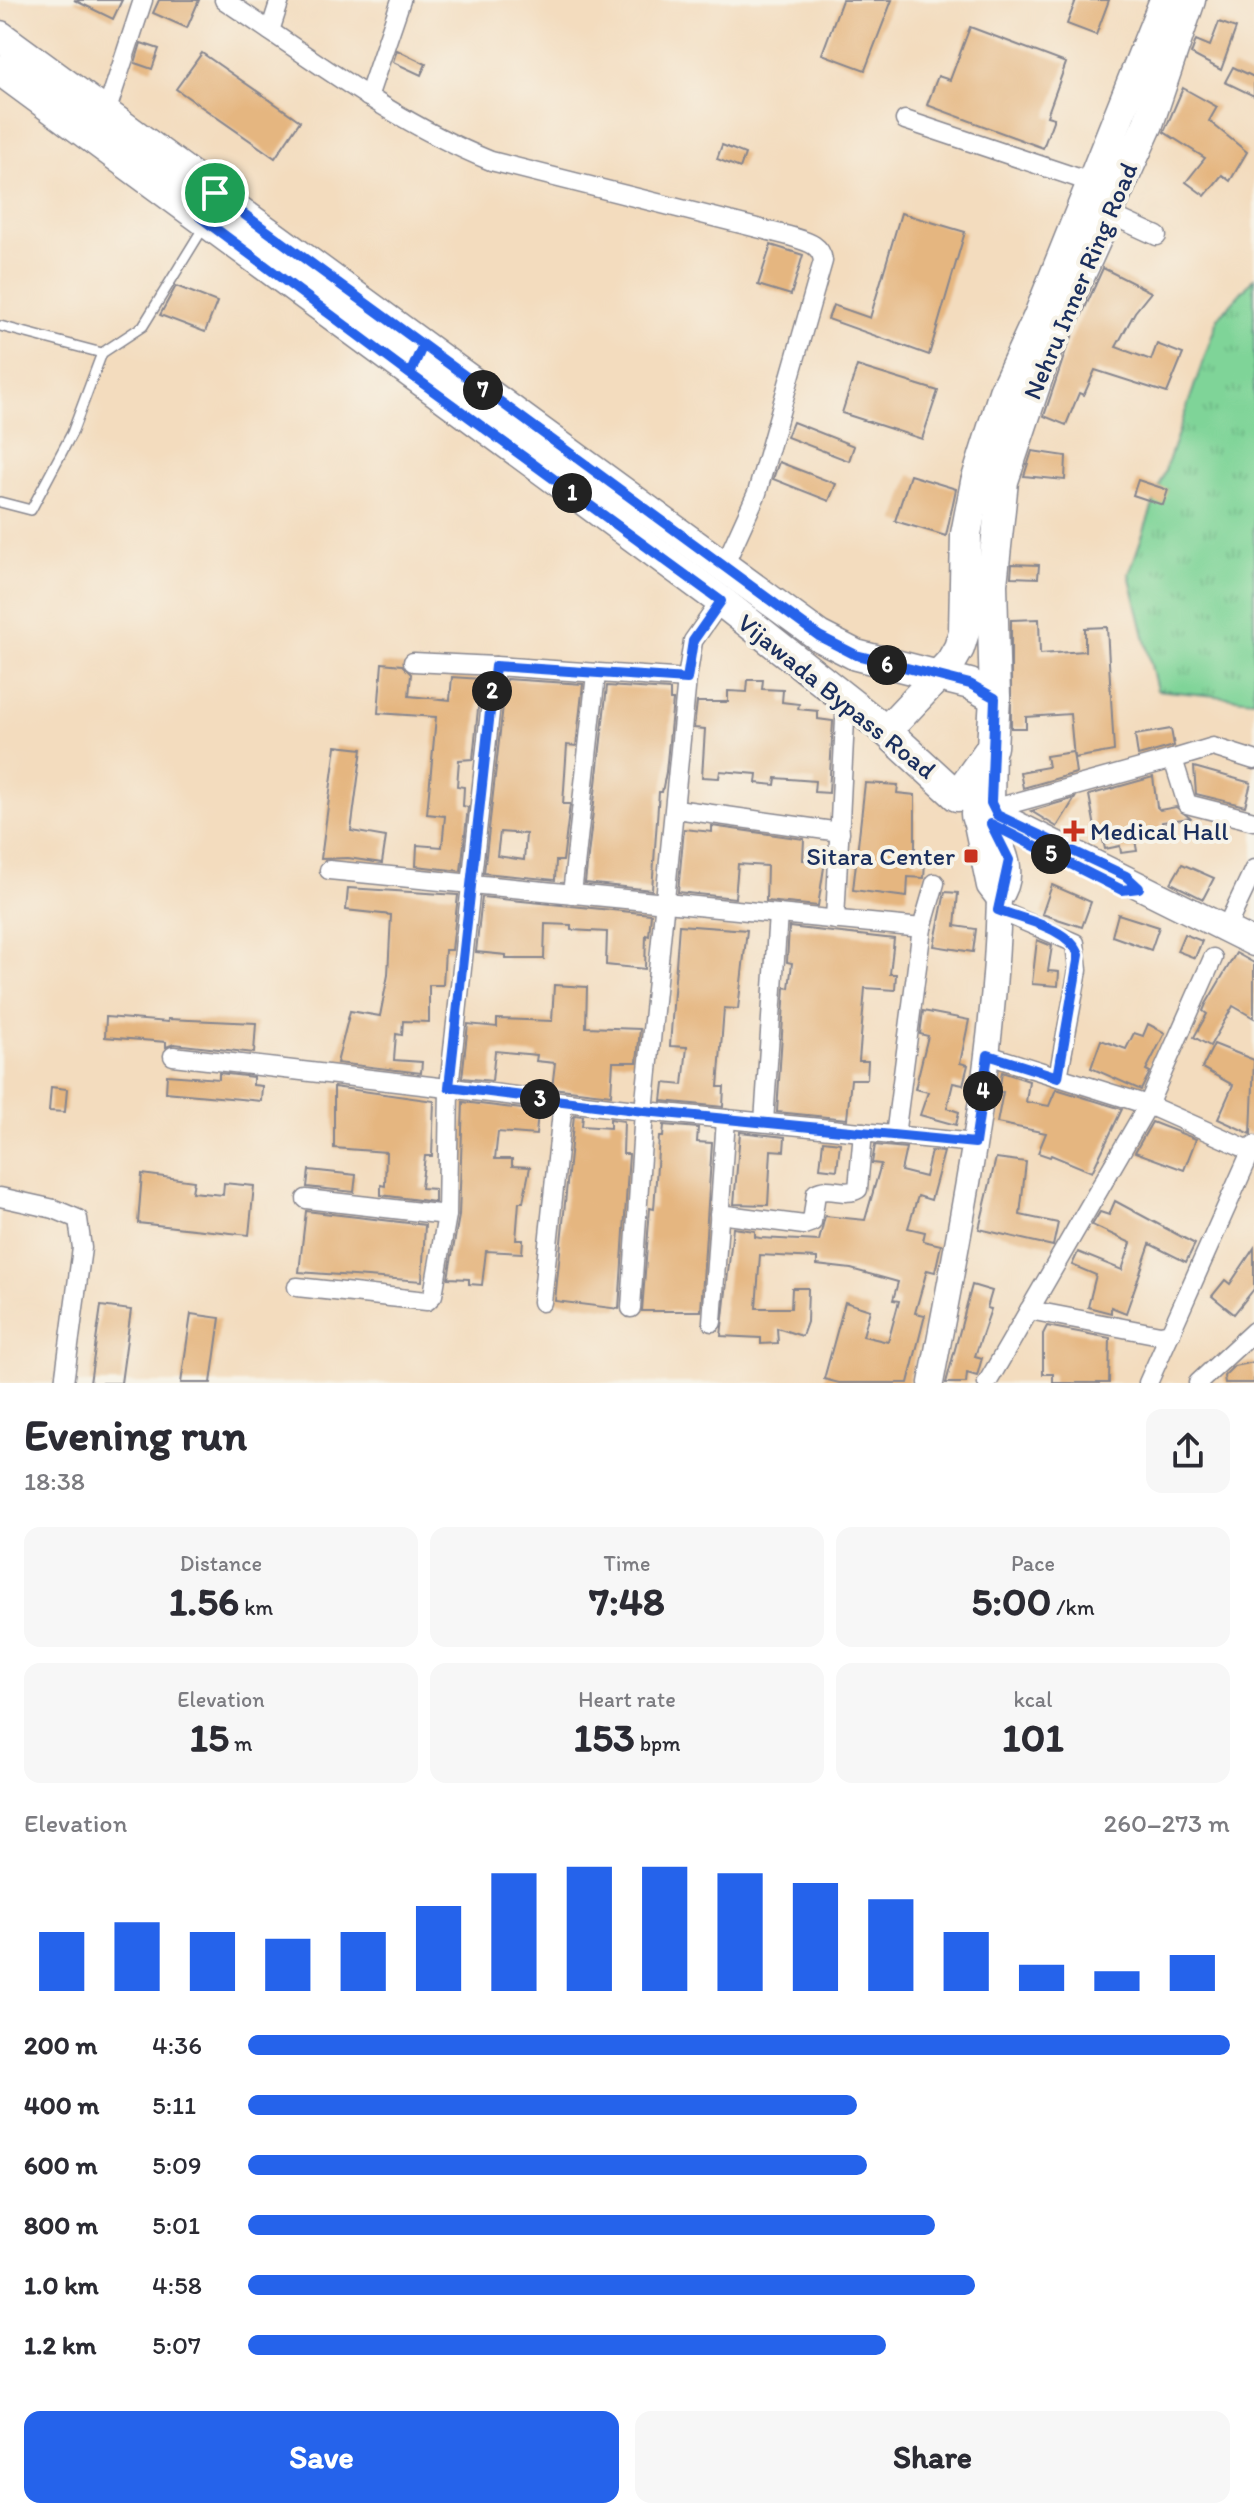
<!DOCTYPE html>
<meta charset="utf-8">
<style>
body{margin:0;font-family:Itim,sans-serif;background:#f7f7f7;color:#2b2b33;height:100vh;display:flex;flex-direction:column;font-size:30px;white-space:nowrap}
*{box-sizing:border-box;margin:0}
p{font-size:26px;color:#7c7c81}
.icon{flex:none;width:44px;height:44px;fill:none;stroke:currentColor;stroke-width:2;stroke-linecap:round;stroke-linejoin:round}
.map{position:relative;height:1383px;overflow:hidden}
.drawer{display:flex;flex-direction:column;background:#fff;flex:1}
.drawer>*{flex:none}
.pin{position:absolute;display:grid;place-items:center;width:68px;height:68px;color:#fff;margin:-34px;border:4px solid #fff;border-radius:50%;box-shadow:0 2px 8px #0007}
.km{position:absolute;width:40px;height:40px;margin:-20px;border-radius:50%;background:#222;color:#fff;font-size:22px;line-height:40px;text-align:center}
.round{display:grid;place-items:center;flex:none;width:84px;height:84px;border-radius:16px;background:#f7f7f7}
.overview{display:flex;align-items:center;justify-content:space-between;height:136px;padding:0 24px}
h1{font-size:44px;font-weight:700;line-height:60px}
.stats{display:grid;grid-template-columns:repeat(3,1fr);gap:12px;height:136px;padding:8px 24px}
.stats div{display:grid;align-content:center;border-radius:16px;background:#f7f7f7;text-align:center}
.stats b{font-size:40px;font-weight:700}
.stats small{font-size:22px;font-weight:400}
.stats p{font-size:22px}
.chart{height:224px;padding:16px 24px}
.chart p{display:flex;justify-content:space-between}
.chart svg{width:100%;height:144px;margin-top:8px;stroke:#2563eb;stroke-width:6}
.cta{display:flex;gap:16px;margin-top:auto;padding:16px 24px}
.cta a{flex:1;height:92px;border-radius:16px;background:#2563eb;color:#fff;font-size:32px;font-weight:700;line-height:92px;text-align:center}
.cta a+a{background:#f7f7f7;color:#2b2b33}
ul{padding:0 24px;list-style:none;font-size:26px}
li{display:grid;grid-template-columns:128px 96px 1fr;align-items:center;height:60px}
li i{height:20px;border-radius:10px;background:#2563eb}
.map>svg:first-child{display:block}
.grass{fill:url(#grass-tufts);stroke:#4d827b;stroke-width:2}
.building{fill:#e5b680;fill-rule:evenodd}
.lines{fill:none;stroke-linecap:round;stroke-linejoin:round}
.service-casing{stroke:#87868e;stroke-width:12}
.minor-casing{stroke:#87868e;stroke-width:21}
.tertiary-casing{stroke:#87868e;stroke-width:27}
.secondary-casing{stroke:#87868e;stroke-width:29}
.primary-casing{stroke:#87868e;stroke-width:33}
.service{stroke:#fff;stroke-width:9}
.minor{stroke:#fff;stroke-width:18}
.tertiary{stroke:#fff;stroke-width:24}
.secondary{stroke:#fff;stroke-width:26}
.primary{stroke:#fff;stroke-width:30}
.route-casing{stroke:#fff;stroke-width:16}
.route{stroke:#2563eb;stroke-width:10}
.poi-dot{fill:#c8321e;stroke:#f7f3e8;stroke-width:3}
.labels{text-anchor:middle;stroke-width:8;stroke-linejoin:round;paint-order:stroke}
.street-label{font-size:26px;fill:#1b2f5e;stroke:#f7f3e8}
.poi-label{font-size:26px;fill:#1b2f5e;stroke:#f7f3e8;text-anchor:start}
</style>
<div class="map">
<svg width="1254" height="1383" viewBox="0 0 1254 1383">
<defs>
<pattern id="grass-tufts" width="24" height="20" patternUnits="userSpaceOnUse" patternTransform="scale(2)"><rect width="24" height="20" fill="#7fd498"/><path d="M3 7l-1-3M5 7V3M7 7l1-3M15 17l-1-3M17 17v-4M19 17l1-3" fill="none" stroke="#6db685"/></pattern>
</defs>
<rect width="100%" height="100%" fill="#f7f3e8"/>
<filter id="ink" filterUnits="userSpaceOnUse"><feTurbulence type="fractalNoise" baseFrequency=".0125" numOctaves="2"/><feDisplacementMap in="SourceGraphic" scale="16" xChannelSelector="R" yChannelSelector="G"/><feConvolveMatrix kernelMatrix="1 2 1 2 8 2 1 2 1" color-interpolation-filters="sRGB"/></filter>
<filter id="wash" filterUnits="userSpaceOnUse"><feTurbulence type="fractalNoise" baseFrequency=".006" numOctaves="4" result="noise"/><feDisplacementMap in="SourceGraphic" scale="32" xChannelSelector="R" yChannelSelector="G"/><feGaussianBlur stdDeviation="1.8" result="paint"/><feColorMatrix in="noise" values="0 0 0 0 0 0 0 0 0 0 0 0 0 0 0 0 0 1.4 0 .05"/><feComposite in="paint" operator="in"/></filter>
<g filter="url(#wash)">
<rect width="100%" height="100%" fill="#f3dcbe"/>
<polygon class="grass" points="1254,278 1254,700 1157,690 1129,574 1218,318"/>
<g id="blocks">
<g class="building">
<polygon points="74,0 122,0 113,19"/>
<polygon points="159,0 199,0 187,28 153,13"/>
<polygon points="842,0 892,0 865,70 822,54"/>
<polygon points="1076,0 1109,0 1096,35 1067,24"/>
<polygon points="1219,22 1236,28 1221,70 1191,54 1196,40 1210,46"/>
<polygon points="970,27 1066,63 1047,116 1054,118 1043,148 927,105 938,76 950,80"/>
<polygon points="141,43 159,49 152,69 135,63"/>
<polygon points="397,50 426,64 421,75 393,62"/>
<polygon points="202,53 300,121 275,158 176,89"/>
<polygon points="1233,67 1254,77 1254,96 1225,82"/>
<polygon points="1183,88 1217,107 1209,121 1247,152 1230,181 1222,175 1205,196 1186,182 1205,158 1164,132"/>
<polygon points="722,145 745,154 740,168 717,159"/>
<polygon points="901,213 965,232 929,355 828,319 833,305 870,318"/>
<polygon points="771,245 803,255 791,295 758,285"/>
<polygon points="1103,268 1151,292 1135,312 1116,347 1151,360 1157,344 1183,354 1167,393 1095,370 1084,395 1079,393 1066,425 1044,416 1066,350"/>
<polygon points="176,286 217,302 205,332 160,315"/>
<polygon points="857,366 938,391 922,439 842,413"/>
<polygon points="793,422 854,446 849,461 787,437"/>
<polygon points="1032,451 1066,456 1065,480 1024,476"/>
<polygon points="779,462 836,484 829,501 773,479"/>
<polygon points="910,475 956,489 946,536 895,521"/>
<polygon points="1138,480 1168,490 1163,505 1133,495"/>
<polygon points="1012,564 1039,565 1038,578 1011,577"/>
<polygon points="1039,619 1040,654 1085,651 1085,628 1107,627 1114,751 1074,758 1070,714 1026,717 1026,728 1011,728 1011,620"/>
<polygon points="382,663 402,665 411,674 409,696 450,700 452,677 481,679 473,759 459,760 457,786 464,787 463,806 468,807 461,871 416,866 417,845 442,847 445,816 427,814 436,717 378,713"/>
<path d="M506,679L583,684L576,746L567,745L563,804H570L563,861H556L555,880L484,873ZM500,832L526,834L524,860L497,856Z"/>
<polygon points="748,680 763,680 762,689 783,690 782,702 799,704 798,709 818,711 818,719 833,721 829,793 814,792 815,781 776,778 775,785 756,783 757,774 720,771 719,778 702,777 705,729 694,728 697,702 728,702 728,691 747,692"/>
<polygon points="607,686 670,690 670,700 673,700 666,772 662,792 659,792 652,890 585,883"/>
<polygon points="1171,729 1174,746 1138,756 1135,735"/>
<polygon points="336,746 362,749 351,831 386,837 382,863 348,858 321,859"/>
<polygon points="1073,752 1076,773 1023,788 1020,772 1048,767 1046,756"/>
<polygon points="1194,767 1251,783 1245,806 1196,794"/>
<polygon points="1153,777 1157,807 1160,810 1176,807 1190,818 1162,822 1164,836 1135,840 1137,851 1121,853 1120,846 1105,849 1101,831 1096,833 1089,795"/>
<polygon points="865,783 898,785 897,793 915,795 915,862 925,862 924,878 908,877 907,897 853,890"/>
<polygon points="1075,798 1057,827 1031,811"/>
<polygon points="712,826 804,839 803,860 825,861 818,906 766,901 767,866 738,864 735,898 678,892 684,829 712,832"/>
<polygon points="1182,864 1214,878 1203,899 1171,883"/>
<polygon points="1052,885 1091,902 1082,927 1042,914"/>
<polygon points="348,888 458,895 452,950 445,950 443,985 429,985 429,1022 403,1021 402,1035 396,1034 394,1060 422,1062 421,1073 337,1063 350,1011 380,1016 388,975 391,915 346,910"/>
<polygon points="945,892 958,893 955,926 976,929 973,952 934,946"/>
<polygon points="482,897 651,914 649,936 646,935 645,969 606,965 607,932 571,930 571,925 545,924 544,959 506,959 506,955 476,952"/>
<polygon points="1118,914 1159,927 1151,950 1112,936"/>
<polygon points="679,925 747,930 738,1009 724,1008 718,1087 724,1087 723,1107 662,1101 664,1083 683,1085 687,1047 670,1046"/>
<polygon points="789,927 894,939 890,974 896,974 895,990 865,988 859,1061 868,1061 867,1079 851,1079 847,1119 777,1112 785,987 789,988 792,963 787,962"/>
<polygon points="1184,934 1202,941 1195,958 1177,951"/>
<polygon points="1037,940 1052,946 1048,971 1059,972 1058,986 1032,984"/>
<polygon points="1236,953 1254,963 1254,1018 1233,1006 1210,1046 1194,1037 1207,1014 1203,1011 1206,1004"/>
<polygon points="554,985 587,987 586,1027 640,1029 637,1062 613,1062 611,1095 552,1088 555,1063 536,1061 537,1055 495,1051 492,1081 462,1078 468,1024 497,1027 497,1019 552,1021"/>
<polygon points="923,1011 969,1020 960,1063 968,1065 963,1085 953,1083 947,1108 959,1112 956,1125 920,1115 928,1092 915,1089 928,1036 920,1034"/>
<polygon points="106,1017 168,1022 168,1019 256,1023 254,1053 174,1044 166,1047 166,1042 105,1037"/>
<polygon points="1148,1024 1165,1033 1146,1070 1150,1072 1141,1090 1091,1068 1101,1040 1126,1049 1134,1033 1143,1036"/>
<polygon points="1214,1044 1254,1060 1251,1134 1218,1119 1233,1085 1202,1068"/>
<polygon points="1002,1072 1029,1081 1026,1102 1049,1106 1056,1089 1122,1109 1092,1172 1051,1155 1050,1157 1038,1153 1046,1133 997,1123 1003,1092 999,1092"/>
<polygon points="219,1073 253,1077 253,1085 262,1086 261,1101 166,1092 167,1075 219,1079"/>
<polygon points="51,1087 67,1089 65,1112 49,1111"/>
<polygon points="334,1087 434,1101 432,1156 425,1156 421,1188 435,1189 435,1202 381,1195 381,1185 385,1186 386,1152 334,1148"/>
<polygon points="463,1102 538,1111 536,1135 498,1132 495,1159 512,1159 512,1166 530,1167 523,1202 519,1202 516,1240 523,1240 522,1253 486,1251 482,1285 469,1284 469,1279 448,1278 459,1216"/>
<polygon points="574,1115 583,1116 582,1126 610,1128 610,1119 624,1121 623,1154 629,1154 619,1309 555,1301"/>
<polygon points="1152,1122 1196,1139 1184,1170 1135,1152"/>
<polygon points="664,1125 698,1128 697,1142 712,1143 701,1311 642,1311 650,1208 654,1209 659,1137 663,1137"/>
<polygon points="740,1132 785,1137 784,1151 771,1150 768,1205 734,1204"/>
<polygon points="823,1141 840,1143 837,1170 820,1168"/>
<polygon points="875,1145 906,1148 901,1171 925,1177 931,1151 944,1152 931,1200 918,1196 908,1228 925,1232 923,1241 941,1245 935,1272 927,1270 915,1313 925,1315 908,1383 839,1383 824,1379 845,1302 870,1310 863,1336 888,1342 899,1301 893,1300 898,1282 851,1269 817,1265 817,1258 760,1255 756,1308 791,1308 792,1288 808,1288 807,1322 802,1336 777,1328 778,1343 761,1344 761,1338 721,1336 733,1228 755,1231 755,1237 760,1238 819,1241 825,1216 865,1220 881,1164 872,1163"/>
<polygon points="996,1158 1026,1162 1020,1215 1058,1223 1053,1246 979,1229"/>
<polygon points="309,1170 356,1175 354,1192 307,1187"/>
<polygon points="142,1174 194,1181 192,1192 223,1195 224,1183 254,1186 249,1235 138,1223"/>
<polygon points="1115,1201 1195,1244 1186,1262 1150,1244 1126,1313 1111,1307 1111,1313 1088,1307 1096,1275 1072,1265 1078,1252 1122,1270 1131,1243 1092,1225 1100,1212 1109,1215"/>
<polygon points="306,1211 425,1225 422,1281 299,1272"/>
<polygon points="1254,1248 1254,1289 1234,1314 1212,1296 1225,1280 1230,1284"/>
<polygon points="972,1285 992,1291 987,1308 991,1309 975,1356 982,1358 977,1376 967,1373 966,1383 946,1383"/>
<polygon points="101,1306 131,1310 121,1383 90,1383"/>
<polygon points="191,1314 220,1318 211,1383 181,1383"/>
<polygon points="1047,1326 1110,1338 1109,1383 1053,1383 1053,1374 1043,1374 1043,1334"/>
<polygon points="1254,1362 1254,1383 1225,1383 1224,1376 1234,1366"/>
</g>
</g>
</g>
<g filter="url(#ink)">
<use href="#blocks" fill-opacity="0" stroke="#87868e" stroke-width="2"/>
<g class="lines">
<g class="service-casing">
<g id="service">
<polyline points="0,326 102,353"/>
<polyline points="0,502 31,510 72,433 102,353 143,326 205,225"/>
</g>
</g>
<g class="minor-casing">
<g id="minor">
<path d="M224,0C310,57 394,122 491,161L789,236C804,241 821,243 823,261L757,493L724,566"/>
<polyline points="270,31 280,0"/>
<polyline points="368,97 401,0"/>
<polyline points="106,113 143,0"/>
<polyline points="905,120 1093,183"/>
<polyline points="1109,214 1157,236"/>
<polyline points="495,666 687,679 693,641 721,601"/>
<polyline points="1173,759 1213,747 1254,760"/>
<polyline points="996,808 1173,759 1187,804 1254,821"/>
<polyline points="676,809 840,832"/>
<polyline points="329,870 922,928"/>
<polyline points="572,894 596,674"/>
<polyline points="998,910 1075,943 1078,970 1058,1077"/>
<polyline points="835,920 846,700"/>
<polyline points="1225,930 1254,869"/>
<polyline points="988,1055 1148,1105 1254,1152"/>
<polyline points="173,1056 644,1111 975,1143"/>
<polyline points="764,1122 778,914"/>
<polyline points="895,1136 922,928 935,883"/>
<polyline points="0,1197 54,1209 78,1219 82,1248 64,1383"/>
<polyline points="306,1199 447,1215"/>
<path d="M719,1214L804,1225L812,1222L816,1193C829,1185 845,1197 858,1189L863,1132"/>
<polyline points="297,1287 427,1301 433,1295 447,1215 449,1087 495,666 413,662"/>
<polyline points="542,1302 563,1102"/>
<polyline points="631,1308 644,1111 687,679"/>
<polyline points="1029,1310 1160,1335 1171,1333"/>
<polyline points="712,1322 726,1119"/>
<polyline points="987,1383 1148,1105 1213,958"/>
<polyline points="1148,1383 1254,1145"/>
<polyline points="1198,1383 1254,1331"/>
</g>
</g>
<g class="tertiary-casing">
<g id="tertiary">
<polyline points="975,819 989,886 999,899"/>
<path d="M931,1383C961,1223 995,1062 999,899C1018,873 1004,849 991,824"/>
</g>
</g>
<g class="secondary-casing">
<g id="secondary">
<circle cx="986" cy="814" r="12"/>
<polyline points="991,803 992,747"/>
<polyline points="997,815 1254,943"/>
</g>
</g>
<g class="primary-casing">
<g id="primary">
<polyline points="0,36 819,636 856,655 970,684 995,698"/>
<polyline points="0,70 721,601 886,731 957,796 992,747 995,698 992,584 1003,481 1049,343 1148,124 1190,0"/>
<polyline points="886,731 951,662 959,648 964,632 966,534 976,482 1004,392 1038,318 1165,0"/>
</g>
</g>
<use href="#service" class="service"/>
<use href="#minor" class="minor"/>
<use href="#tertiary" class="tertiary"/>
<use href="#secondary" class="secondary"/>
<use href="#primary" class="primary"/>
</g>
</g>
<g class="lines" filter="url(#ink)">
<g class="route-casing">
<path id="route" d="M215,193L423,345L410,374L721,601L693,641L687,679L495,666L449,1087L644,1111L975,1143L988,1055L1058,1077L1079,955C1069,928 1024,920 998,910L1009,860L991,824L1122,890L1139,888L1126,876L997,815L991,803L995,698L970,684L856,655L819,636L423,345L410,374L200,217L215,193"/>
</g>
<use href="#route" class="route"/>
</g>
<g class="poi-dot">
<path d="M1070 819h8v8h8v8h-8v8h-8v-8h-8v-8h8z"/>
<rect x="963" y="848" width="16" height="16" rx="4"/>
</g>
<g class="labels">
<g class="street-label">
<text transform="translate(1080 281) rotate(-67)" y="9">Nehru Inner Ring Road</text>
<text transform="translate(837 696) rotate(39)" y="9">Vijawada Bypass Road</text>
</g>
<g class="poi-label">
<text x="1090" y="840">Medical Hall</text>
<text x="955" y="865" text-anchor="end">Sitara Center</text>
</g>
</g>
</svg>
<div class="pin" style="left:215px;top:193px;background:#1e9e55"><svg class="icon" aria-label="arrive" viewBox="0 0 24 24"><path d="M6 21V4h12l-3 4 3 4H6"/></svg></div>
<b class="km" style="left:572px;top:493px">1</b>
<b class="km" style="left:492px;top:691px">2</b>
<b class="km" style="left:540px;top:1099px">3</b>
<b class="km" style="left:983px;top:1091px">4</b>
<b class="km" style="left:1051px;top:854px">5</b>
<b class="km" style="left:887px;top:665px">6</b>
<b class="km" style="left:483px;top:390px">7</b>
</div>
<section class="drawer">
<div class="overview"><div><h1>Evening run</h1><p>18:38</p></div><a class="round"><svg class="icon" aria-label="share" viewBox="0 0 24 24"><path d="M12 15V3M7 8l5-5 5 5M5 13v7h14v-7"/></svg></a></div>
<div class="stats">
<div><p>Distance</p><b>1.56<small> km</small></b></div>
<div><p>Time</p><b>7:48</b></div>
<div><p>Pace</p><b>5:00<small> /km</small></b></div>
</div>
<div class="stats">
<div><p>Elevation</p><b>15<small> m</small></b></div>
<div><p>Heart rate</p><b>153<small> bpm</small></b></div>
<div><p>kcal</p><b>101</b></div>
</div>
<div class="chart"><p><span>Elevation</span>260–273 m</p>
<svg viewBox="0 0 160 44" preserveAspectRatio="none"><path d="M5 44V26M15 44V23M25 44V26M35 44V28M45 44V26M55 44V18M65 44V8M75 44V6M85 44V6M95 44V8M105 44V11M115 44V16M125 44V26M135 44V36M145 44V38M155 44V33"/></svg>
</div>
<ul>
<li><b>200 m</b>4:36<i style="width:100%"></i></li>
<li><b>400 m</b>5:11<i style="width:62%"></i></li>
<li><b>600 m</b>5:09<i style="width:63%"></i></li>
<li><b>800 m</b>5:01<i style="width:70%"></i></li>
<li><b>1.0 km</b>4:58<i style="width:74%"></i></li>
<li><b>1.2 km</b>5:07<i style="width:65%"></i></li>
</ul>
<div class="cta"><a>Save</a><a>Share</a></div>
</section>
